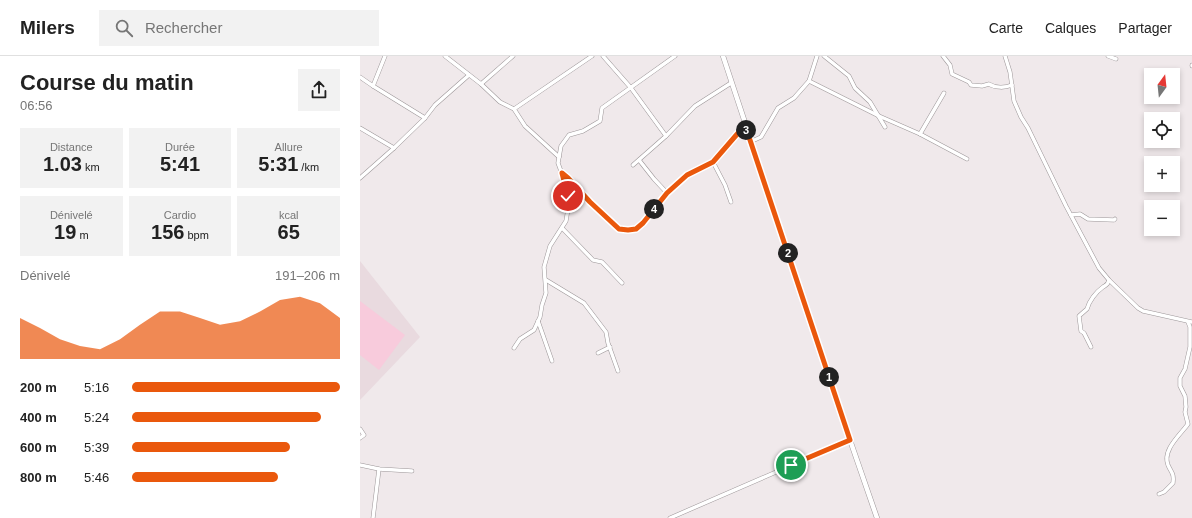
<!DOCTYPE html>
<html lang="fr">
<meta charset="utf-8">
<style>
body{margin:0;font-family:Arial,sans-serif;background:#f2f2f2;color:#222;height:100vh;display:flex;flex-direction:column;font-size:15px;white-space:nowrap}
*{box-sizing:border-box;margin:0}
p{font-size:13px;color:#767676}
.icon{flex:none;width:22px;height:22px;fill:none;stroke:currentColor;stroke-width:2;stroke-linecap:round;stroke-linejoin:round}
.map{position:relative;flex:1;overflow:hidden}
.details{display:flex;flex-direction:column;background:#fff;width:360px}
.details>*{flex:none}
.needle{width:26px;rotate:15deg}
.controls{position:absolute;left:784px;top:12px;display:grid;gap:8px}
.controls a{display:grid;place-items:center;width:36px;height:36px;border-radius:0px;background:#fff;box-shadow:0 2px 6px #0003;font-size:20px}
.pin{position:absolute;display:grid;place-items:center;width:34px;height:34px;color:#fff;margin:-17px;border:2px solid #fff;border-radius:50%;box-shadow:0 1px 4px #0007}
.km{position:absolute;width:20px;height:20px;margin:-10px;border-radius:50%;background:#222;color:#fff;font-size:11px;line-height:20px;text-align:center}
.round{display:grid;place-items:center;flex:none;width:42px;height:42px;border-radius:0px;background:#f2f2f2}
.overview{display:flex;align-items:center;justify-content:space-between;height:68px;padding:0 20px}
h1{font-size:22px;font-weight:600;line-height:30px}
.metrics{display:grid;grid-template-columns:repeat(3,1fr);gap:6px;height:68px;padding:4px 20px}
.metrics div{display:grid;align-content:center;border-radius:0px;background:#f2f2f2;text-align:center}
.metrics b{font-size:20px;font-weight:600}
.metrics small{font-size:11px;font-weight:400}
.metrics p{font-size:11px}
.chart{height:112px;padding:8px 20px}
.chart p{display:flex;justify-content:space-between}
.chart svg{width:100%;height:72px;margin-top:4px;fill:#ea580c;opacity:.7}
ul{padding:0 20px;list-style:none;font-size:13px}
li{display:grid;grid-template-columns:64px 48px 1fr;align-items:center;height:30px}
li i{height:10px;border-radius:5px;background:#ea580c}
header{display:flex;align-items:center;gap:24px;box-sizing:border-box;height:56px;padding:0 20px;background:#fff;border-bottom:1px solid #e0e0e0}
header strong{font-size:19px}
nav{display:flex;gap:22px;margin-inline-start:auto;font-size:14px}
.search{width:280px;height:36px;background:#f2f2f2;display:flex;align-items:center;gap:10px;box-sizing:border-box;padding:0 14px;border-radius:0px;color:#767676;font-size:15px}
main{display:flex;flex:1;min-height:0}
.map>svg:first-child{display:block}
.built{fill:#e9dadf}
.green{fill:#f8cbdc}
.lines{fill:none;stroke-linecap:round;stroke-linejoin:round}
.minor-casing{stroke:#9c9698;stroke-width:4.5}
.tertiary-casing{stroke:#9c9698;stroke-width:5.5}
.minor{stroke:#fff;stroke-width:3.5}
.tertiary{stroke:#fff;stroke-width:4.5}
.route-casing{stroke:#fff;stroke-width:8}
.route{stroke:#ea580c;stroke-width:5}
</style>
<header>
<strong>Milers</strong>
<div class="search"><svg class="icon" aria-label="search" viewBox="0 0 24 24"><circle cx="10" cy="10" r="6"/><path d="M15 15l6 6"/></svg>Rechercher</div>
<nav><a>Carte</a><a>Calques</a><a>Partager</a></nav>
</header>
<main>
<section class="details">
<div class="overview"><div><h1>Course du matin</h1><p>06:56</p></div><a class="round"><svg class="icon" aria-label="share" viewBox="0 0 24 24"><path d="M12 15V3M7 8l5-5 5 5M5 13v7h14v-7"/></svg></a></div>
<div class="metrics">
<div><p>Distance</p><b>1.03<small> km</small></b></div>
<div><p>Durée</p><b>5:41</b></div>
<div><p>Allure</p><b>5:31<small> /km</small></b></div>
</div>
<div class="metrics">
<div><p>Dénivelé</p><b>19<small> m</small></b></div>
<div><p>Cardio</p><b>156<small> bpm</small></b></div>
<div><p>kcal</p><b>65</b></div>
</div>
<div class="chart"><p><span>Dénivelé</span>191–206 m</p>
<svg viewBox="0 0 160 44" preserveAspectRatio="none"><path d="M0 44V19L10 25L20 32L30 36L40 38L50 32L60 23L70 15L80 15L90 19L100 23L110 21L120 15L130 8L140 6L150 10L160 19V44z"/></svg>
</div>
<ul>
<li><b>200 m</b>5:16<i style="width:100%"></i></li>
<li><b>400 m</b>5:24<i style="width:91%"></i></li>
<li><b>600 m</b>5:39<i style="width:76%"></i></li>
<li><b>800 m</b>5:46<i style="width:70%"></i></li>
</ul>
</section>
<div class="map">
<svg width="832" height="462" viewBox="0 0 832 462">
<rect width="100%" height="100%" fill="#f0e9eb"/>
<polygon class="built" points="0,205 60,281 0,344"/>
<polygon class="green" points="0,245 45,279 19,314 0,299"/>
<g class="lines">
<g class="minor-casing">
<g id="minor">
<polyline points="85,0 121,28 140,46 154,53 165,70 199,101"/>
<polyline points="243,0 271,32 306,80"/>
<polyline points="464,0 489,20 495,32 510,46 525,71"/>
<path d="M583,0L590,9L592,18L609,26L611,29L622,30L629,28C635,32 645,32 652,29"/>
<polyline points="645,0 650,16 654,45 661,61 668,72 706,150 739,212 749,224 778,252 783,255 832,266"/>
<polyline points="748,0 756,3"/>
<polyline points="832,10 832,9"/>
<polyline points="0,21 13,30 25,0"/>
<polyline points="449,25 519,60 560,78 584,37"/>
<polyline points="121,28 153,0"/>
<polyline points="13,30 65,62"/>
<polyline points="154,53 232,0"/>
<polyline points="0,72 34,92"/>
<polyline points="560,78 607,103"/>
<polyline points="390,86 401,81 418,52 434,42 449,25 457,0"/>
<polyline points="279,104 294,123 307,137"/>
<polyline points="353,106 365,129 371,146"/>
<polyline points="273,109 306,80 335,50 371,27"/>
<polyline points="203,118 208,121 230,146 259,173 268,174 276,173 283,167 307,137 327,119 353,106 385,69"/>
<polyline points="0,122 34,92 65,62 75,49 109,19"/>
<polyline points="711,159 720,158 728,163 754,164 755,163"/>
<polyline points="202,172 233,204 242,206 262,227"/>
<polyline points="186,224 224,247 246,276 248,287 258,315"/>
<polyline points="178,265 192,305"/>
<path d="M731,291L724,277L721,275L719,260L727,253C729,245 736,236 743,231C746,229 748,229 749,224"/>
<polyline points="154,292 160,283 174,274 180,261 182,249 186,237 184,211 190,190 206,165 207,159 209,148 208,140 205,126 198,107 201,90 209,79 223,75 240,65 242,52 315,0"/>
<polyline points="238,297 250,291"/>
<polyline points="0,373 4,379 0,382"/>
<polyline points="0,409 19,413 52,415"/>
<path d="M799,438L804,436L813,427C814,417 812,418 808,409C802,394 820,379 828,368L825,356L826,351L825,340L820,330V322L825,313L830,291V271L828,266"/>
<polyline points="13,462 19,413"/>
<polyline points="310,462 490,384"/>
</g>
</g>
<g class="tertiary-casing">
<polyline id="tertiary" points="363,0 490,384 517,462"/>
</g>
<use href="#minor" class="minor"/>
<use href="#tertiary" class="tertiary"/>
</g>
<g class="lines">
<g class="route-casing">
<polyline id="route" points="208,140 202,117 208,122 230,146 259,173 268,174 276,173 283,167 307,137 327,119 353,106 385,69 490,384 431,409"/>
</g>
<use href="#route" class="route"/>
</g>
</svg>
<div class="controls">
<a><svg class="needle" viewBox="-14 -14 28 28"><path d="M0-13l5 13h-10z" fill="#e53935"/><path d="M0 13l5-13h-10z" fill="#767676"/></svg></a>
<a><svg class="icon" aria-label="locate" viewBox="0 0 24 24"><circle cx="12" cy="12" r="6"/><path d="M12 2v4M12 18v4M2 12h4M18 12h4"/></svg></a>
<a>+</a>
<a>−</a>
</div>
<div class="pin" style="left:431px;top:409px;background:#1e9e55"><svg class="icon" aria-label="arrive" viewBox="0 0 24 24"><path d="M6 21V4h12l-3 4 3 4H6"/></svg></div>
<div class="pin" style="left:208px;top:140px;background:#d93025"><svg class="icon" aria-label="check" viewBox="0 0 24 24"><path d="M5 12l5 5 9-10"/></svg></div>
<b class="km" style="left:469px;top:321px">1</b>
<b class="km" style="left:428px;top:197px">2</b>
<b class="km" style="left:386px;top:74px">3</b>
<b class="km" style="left:294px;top:153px">4</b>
</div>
</main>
